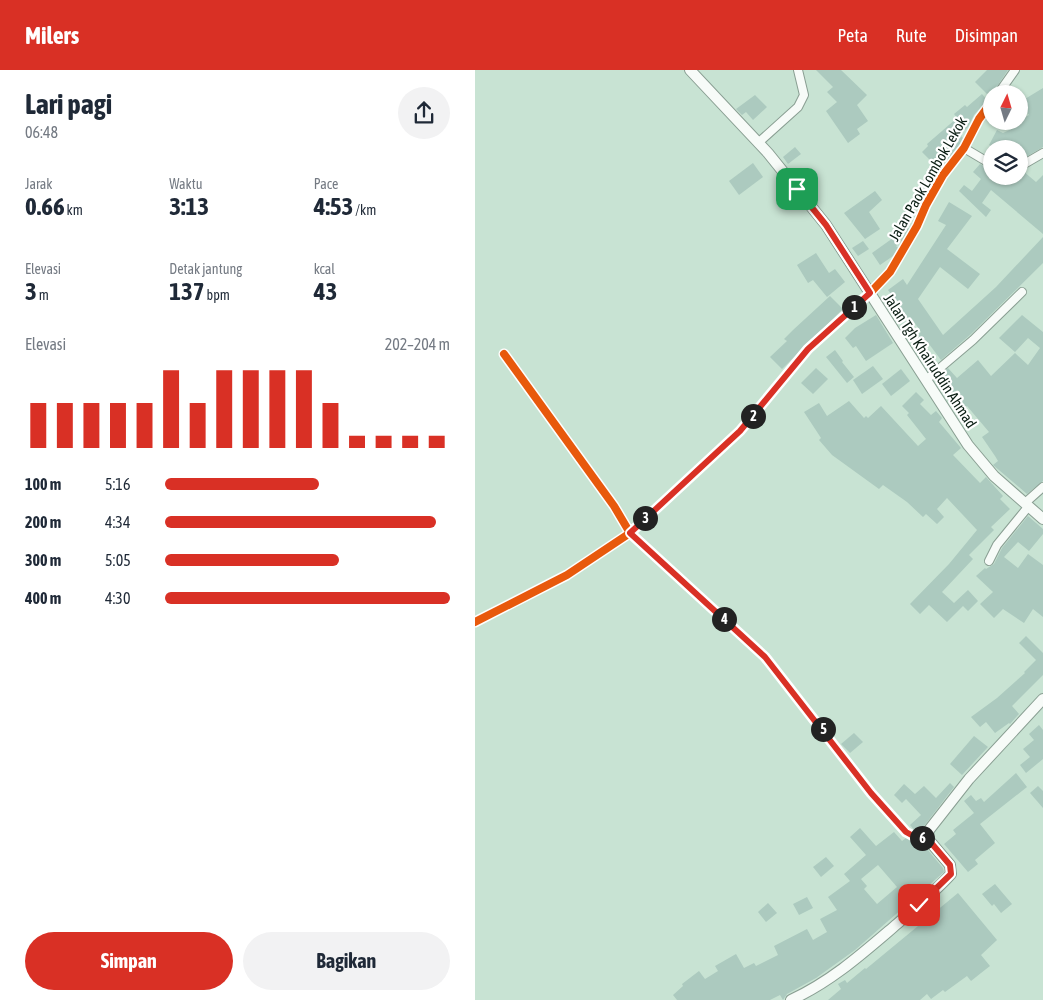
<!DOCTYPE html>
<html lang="id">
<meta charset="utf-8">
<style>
body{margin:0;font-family:"Asap Condensed",sans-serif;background:#f2f2f3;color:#1f2937;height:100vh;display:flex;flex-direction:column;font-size:19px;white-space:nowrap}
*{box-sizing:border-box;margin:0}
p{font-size:16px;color:#747a83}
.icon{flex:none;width:28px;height:28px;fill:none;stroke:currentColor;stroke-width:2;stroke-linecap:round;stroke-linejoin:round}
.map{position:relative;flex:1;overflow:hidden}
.sheet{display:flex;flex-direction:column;background:#fff;width:475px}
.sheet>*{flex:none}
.needle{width:32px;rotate:5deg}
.tools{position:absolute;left:508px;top:15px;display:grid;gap:10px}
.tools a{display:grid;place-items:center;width:45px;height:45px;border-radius:50%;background:#fff;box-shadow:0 1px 4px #0004;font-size:25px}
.pin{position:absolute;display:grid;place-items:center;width:42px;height:42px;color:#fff;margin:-21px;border-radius:10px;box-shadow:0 2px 8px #0006}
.km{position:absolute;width:25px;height:25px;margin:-12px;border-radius:50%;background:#222;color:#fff;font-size:14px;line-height:25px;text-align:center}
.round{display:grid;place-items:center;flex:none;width:52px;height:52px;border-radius:26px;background:#f2f2f3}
.head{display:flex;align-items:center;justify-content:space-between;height:85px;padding:0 25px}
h1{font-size:28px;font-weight:700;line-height:38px}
.figures{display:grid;grid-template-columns:repeat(3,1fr);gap:8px;height:85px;padding:5px 25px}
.figures div{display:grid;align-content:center}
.figures b{font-size:25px;font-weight:700}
.figures small{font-size:14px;font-weight:400}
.figures p{font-size:14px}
.chart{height:140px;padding:10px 25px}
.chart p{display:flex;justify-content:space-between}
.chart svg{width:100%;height:90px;margin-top:5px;stroke:#d93025;stroke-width:6}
.button{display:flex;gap:10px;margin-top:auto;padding:10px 25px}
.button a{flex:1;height:58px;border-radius:30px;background:#d93025;color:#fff;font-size:20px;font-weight:700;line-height:58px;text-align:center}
.button a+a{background:#f2f2f3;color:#1f2937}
ul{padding:0 25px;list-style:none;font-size:16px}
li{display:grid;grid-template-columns:80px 60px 1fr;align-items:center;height:38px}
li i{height:12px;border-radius:6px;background:#d93025}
header{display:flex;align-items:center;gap:30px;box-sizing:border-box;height:70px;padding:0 25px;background:#d93025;color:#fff}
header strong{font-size:24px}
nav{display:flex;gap:28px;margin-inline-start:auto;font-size:18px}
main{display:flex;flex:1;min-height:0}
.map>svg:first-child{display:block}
.building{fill:#accabf;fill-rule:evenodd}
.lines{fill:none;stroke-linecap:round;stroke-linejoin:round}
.minor-casing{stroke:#899e92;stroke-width:10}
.tertiary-casing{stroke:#899e92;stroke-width:12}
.minor{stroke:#f7fbf8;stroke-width:8}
.tertiary{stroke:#f7fbf8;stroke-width:10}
.cycleway-casing{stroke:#fff;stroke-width:11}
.cycleway{stroke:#e8590c;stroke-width:8}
.route-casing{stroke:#fff;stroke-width:10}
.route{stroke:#d93025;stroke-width:6}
.labels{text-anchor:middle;stroke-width:4.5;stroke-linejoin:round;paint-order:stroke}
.street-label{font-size:15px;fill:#0b1e14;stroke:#fff}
</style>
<header>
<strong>Milers</strong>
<nav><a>Peta</a><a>Rute</a><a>Disimpan</a></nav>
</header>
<main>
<section class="sheet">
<div class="head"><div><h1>Lari pagi</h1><p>06:48</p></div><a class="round"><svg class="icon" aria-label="share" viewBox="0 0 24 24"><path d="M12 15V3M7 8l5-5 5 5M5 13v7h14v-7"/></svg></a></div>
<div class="figures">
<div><p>Jarak</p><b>0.66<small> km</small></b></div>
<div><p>Waktu</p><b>3:13</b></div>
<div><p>Pace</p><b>4:53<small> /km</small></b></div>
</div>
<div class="figures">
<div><p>Elevasi</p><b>3<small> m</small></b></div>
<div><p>Detak jantung</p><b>137<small> bpm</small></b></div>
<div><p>kcal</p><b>43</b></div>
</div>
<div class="chart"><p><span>Elevasi</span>202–204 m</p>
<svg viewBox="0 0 160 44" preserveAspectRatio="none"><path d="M5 44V22M15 44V22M25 44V22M35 44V22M45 44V22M55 44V6M65 44V22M75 44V6M85 44V6M95 44V6M105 44V6M115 44V22M125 44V38M135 44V38M145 44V38M155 44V38"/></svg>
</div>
<ul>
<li><b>100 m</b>5:16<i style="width:54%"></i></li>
<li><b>200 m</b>4:34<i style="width:95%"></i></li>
<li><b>300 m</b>5:05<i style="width:61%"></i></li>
<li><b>400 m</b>4:30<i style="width:100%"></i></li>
</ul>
<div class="button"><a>Simpan</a><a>Bagikan</a></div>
</section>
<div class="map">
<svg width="568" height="930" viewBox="0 0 568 930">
<rect width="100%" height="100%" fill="#c8e3d3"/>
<g class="building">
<polygon points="341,0 366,0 392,25 382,35 393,51 382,59 385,64 373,73 351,41 362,32 352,22 358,17"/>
<polygon points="512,0 533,0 523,15 512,24 500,12"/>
<polygon points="568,18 568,77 544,91 544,79 521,79 514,75 522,60 528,63 545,55 544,50 554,45 545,32"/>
<polygon points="507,24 512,30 499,45 493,57 485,65 488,68 484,75 463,102 458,96 460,95 447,82 453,76 452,74 482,48 479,44 490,35 492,37"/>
<polygon points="280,25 292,37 278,50 271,42 267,45 261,39"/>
<polygon points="320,77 326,84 313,94 308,87"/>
<polygon points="278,93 288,107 264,125 254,111"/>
<polygon points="505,94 512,98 510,100 516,106 526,112 531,106 537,110 548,101 561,112 568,105 568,164 516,120 507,133 516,140 511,147 484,121 489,115 497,121 506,109 498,102"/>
<polygon points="400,121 407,130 394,142 405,159 390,169 369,143"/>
<polygon points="474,132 497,146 472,179 505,204 493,219 465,197 443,229 468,265 521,217 568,167 568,193 496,264 466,290 454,274 444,282 435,271 446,262 437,249 435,251 413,220 428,209 432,215 471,155 463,151"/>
<polygon points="428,156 431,159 434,158 427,171 421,176 423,178 418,186 405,195 397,183 418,168 416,166"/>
<polygon points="388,171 394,179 383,186 377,178"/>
<polygon points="341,183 354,203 360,199 370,212 352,227 338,210 333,213 322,195"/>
<polygon points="355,226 368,239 307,299 295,287 312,271 309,269 318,260"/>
<polygon points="401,245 418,273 391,291 381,276 378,278 370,268 380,258"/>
<polygon points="547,245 568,262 568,411 552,424 518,395 523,391 520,386 507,367 514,362 492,336 488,339 463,307 473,298 482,308 503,290 516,306 540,283 553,295 565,278 553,268 540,282 524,268"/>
<polygon points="360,280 368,291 367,292 379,307 372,313 351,287"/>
<polygon points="398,296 408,309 387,324 378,310"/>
<polygon points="341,298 353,309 338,324 326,313"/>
<polygon points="426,299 435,311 416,326 407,314"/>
<polygon points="441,322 449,330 445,334 456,345 461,341 467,348 464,352 486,378 478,385 505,413 511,407 528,426 525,429 535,439 516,457 519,460 494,485 498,489 467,522 479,533 493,520 503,531 493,541 488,536 472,552 454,535 445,544 435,534 474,494 502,460 472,428 462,439 469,447 462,454 451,444 448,447 432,432 408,415 404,419 357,385 344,370 346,368 329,342 344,333 352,346 374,331 389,348 391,346 393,348 406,336 443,376 451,369 432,345 434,343 427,336"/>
<polygon points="553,446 568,459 568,464 554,481 543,472 529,487 543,498 553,484 568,495 568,547 558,539 549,553 528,539 519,548 505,534 518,522 501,506 510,498 511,499 519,494 527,478"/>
<polygon points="551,566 568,583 568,605 537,636 544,644 535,654 534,653 520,663 511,652 505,657 496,647 522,628 550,603 549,602 561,590 544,573"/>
<polygon points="564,655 568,660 568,689 551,703 545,695 555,687 548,679 559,670 554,664"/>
<polygon points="379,663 388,672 375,683 366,674"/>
<polygon points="499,666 513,677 487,705 475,694"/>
<polygon points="541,703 552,717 505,754 520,773 500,790 503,794 493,802 469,774 481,764 478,760 499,743 489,731 496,725 501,731 506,728 509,732"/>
<polygon points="475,713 479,717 449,756 446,762 440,761 435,755 446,745 431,729 427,733 419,725 429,714 440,724 449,716 461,728"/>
<polygon points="563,716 568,721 568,738 555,723"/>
<path d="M385,758L401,776L419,762L427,771L431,768L438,772L447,773L468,798L469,802L380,880L341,908L312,924L308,930L305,925L295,930H202L198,925L208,916L207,914L224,901L230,909L243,901L240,896L261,884L269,898L279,893L281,896L303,885L299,876L332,859L338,870L352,862L345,849L362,840L353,827L375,811L369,804L391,785L375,767ZM403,795L422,817L402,834L389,819L392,816L386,809Z"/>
<polygon points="351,787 359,796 346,807 338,797"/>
<polygon points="520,814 537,834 526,843 519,834 517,836 507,824"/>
<polygon points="483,823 522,870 506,885 515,896 506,903 496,911 492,906 470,922 468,920 456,929 452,924 445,930 353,930 366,919 363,914 370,910 372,913 390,898 391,899"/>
<polygon points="332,827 338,838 324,845 318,834"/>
<polygon points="293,833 302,843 291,852 283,842"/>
</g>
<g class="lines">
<g class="minor-casing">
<g id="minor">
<polyline points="523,24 540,0"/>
<polyline points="283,73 323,37 329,25 323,0"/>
<polyline points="489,78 516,94"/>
<polyline points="544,97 568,83"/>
<polyline points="29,284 139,436 155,463 265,361 333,279 395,223 415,202 442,156 451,135 468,105 489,78 504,49 516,33"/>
<polyline points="452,309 498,270 547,222"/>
<polyline points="550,433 568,417"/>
<polyline points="514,491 522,475 553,437"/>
<polyline points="0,552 92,505 155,463 290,587 396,723 431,762 440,767 452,768"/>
</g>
</g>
<g class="tertiary-casing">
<g id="tertiary">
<polyline points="215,0 293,83 351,155 493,375 519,406 568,449"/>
<path d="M316,930C357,911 388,883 422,854C440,838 460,822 476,804L475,795L452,768L454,760L494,709L568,629"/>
</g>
</g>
<use href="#minor" class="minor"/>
<use href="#tertiary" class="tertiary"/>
<g class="cycleway-casing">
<g id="cycleway">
<polyline points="29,284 139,436 155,463 265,361 333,279 395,223 415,202 442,156 451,135 468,105 489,78 504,49 516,33"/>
<polyline points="0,552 92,505 155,463 290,587 396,723 431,762 440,767 452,768"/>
</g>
</g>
<use href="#cycleway" class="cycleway"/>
</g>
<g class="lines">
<g class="route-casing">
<polyline id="route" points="322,119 351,155 395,223 333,279 265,361 155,463 290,587 396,723 431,762 440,767 452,768 475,795 476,804 444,835"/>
</g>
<use href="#route" class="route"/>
</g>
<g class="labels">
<g class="street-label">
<text transform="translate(453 109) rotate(-60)" y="5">Jalan Paok Lombok Lekok</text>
<text transform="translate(455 291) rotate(57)" y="5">Jalan Tgh Khairuddin Ahmad</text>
</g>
</g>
</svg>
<div class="tools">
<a><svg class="needle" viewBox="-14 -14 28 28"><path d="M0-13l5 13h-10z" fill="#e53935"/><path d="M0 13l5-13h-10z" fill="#747a83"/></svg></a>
<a><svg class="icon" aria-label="layers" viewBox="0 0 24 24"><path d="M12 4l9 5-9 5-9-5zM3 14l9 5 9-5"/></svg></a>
</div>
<div class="pin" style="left:322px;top:119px;background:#1e9e55"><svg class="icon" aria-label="arrive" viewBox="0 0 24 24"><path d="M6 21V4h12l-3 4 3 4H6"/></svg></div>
<div class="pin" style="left:444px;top:835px;background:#d93025"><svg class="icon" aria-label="check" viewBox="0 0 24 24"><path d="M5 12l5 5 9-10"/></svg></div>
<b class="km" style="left:379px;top:237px">1</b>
<b class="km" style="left:278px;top:346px">2</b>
<b class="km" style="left:170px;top:448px">3</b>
<b class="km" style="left:249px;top:549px">4</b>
<b class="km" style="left:348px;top:659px">5</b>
<b class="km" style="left:447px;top:768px">6</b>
</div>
</main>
